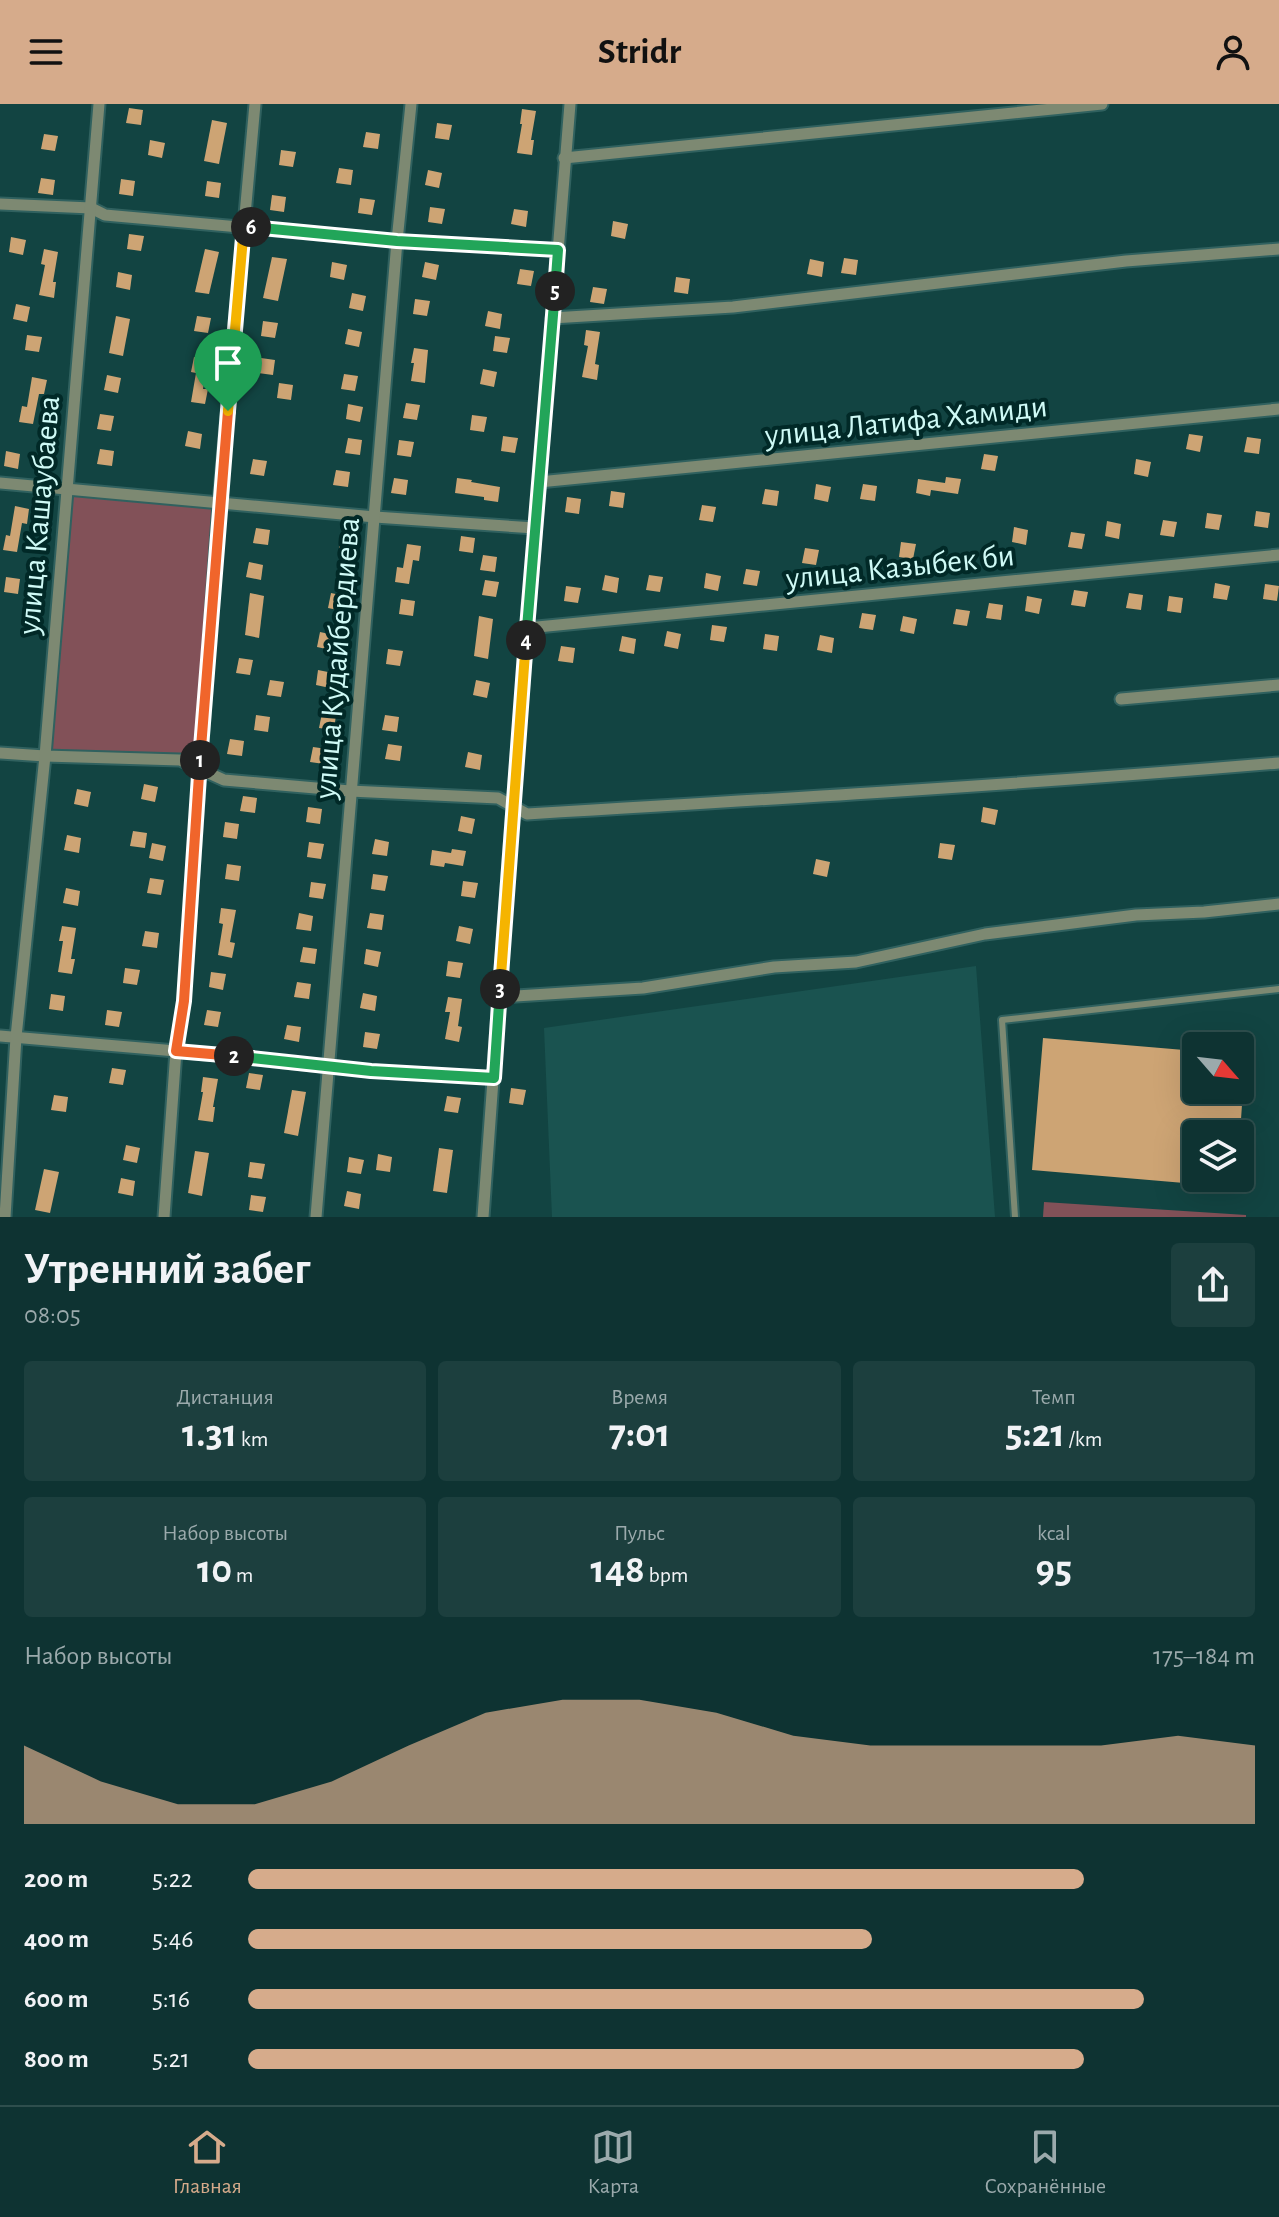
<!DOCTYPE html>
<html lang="ru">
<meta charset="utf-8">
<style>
body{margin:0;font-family:"Alegreya Sans",sans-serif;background:#1c3f3e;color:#f1f3f6;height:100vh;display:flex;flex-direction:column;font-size:30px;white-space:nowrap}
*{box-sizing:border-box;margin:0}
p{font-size:26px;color:#9baaac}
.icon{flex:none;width:44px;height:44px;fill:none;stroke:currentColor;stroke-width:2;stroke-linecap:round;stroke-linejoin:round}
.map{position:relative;height:1113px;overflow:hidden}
.drawer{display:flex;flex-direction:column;background:#0e3332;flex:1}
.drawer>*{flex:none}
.needle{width:52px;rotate:118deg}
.buttons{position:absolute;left:1182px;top:928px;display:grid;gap:16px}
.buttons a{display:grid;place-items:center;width:72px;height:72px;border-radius:8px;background:#0e3332;box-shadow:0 8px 32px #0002,0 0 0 2px #2e4e4d;font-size:40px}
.pin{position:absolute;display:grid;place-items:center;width:68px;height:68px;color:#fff;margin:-82px -34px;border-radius:50% 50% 50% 0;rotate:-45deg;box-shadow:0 0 8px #0007}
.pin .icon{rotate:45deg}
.km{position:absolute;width:40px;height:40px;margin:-20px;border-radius:50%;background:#222;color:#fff;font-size:22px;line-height:40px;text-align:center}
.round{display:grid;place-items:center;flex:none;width:84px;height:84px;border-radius:8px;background:#1c3f3e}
.headline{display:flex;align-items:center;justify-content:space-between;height:136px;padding:0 24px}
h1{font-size:44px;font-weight:700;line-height:60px}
.metrics{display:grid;grid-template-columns:repeat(3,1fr);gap:12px;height:136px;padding:8px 24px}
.metrics div{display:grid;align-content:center;border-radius:8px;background:#1c3f3e;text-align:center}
.metrics b{font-size:40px;font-weight:700}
.metrics small{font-size:22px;font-weight:400}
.metrics p{font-size:22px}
.chart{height:224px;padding:16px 24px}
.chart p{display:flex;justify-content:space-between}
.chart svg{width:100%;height:144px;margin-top:8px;fill:#d6ab8b;opacity:.7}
ul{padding:0 24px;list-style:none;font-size:26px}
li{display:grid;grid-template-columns:128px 96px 1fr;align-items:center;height:60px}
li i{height:20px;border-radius:10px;background:#d6ab8b}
header{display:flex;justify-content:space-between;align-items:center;height:104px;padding:0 24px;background:#d6ab8b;color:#111;font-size:36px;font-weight:700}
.dock{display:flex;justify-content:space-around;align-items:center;height:112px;border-top:2px solid #2e4e4d;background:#0e3332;font-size:22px;color:#9baaac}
.dock a{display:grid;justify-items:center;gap:4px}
.dock .active{color:#d6ab8b}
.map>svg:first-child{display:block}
.built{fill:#1a5350}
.green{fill:#825158}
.building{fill:#cda474}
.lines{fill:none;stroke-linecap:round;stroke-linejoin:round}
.lane-casing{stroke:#30615f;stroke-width:10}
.street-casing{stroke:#30615f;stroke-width:15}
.lane{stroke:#7d8972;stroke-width:6}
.street{stroke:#7d8972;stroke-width:11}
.split-1-casing{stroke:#fff;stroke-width:16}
.split-2-casing{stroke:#fff;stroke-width:16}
.split-3-casing{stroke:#fff;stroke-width:16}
.split-4-casing{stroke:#fff;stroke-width:16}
.split-5-casing{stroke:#fff;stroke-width:16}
.split-6-casing{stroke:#fff;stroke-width:16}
.split-7-casing{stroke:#fff;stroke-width:16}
.split-1{stroke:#f0652b;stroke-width:10}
.split-2{stroke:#f0652b;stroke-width:10}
.split-3{stroke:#22a559;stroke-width:10}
.split-4{stroke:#f5b400;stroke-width:10}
.split-5{stroke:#22a559;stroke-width:10}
.split-6{stroke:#22a559;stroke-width:10}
.split-7{stroke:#f5b400;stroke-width:10}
.labels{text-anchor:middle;stroke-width:8;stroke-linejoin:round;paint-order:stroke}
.street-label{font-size:32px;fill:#cffaf6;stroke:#012927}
</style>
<header><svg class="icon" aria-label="menu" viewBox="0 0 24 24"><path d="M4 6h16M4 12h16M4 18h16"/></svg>Stridr<svg class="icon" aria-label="person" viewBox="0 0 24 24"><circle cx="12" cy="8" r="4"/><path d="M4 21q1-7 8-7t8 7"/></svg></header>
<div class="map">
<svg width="1279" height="1113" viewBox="0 0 1279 1113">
<rect width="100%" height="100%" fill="#124442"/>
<polygon class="built" points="976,862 995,1113 552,1113 544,924"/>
<g class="green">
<polygon points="66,384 219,399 199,665 180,656 45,652"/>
<polygon points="1044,1098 1246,1111 1246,1113 1043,1113"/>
</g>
<g class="building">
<polygon points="129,4 143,6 141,21 126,19"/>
<polygon points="522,5 536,7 531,36 534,36 532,51 517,49 522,20 520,20"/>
<polygon points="212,16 227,19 219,60 204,57"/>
<polygon points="437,19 452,21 449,36 435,34"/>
<polygon points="366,28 380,30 378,45 363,43"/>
<polygon points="44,30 58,32 55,47 41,45"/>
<polygon points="150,36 165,39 162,54 148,51"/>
<polygon points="281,46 296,48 293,63 279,61"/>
<polygon points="339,64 353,66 351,81 336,79"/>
<polygon points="428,66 442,69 439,84 425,81"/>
<polygon points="41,74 55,76 53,91 38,89"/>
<polygon points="121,75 135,77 133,92 119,90"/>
<polygon points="207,77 221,79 219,94 205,92"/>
<polygon points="272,91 286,93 284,108 270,106"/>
<polygon points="360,94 375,96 372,111 358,109"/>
<polygon points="430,103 445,105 442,120 428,118"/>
<polygon points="514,105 528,107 526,123 511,120"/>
<polygon points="613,117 628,120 625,135 611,132"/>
<polygon points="129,130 144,132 141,147 127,145"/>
<polygon points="11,133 26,136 23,151 9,148"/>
<polygon points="44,145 58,148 53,178 56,178 54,194 39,191 45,161 41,160"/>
<polygon points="205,145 219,148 209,190 195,188"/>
<polygon points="272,153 287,155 278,197 263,194"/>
<polygon points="844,154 858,156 856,171 841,169"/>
<polygon points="810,155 824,158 822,173 807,170"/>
<polygon points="332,158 347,161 344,176 330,173"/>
<polygon points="425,158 439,161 436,176 422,173"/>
<polygon points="520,165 534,167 531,182 517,180"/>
<polygon points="118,168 132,171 130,186 116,183"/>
<polygon points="676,173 690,175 688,190 674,188"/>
<polygon points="593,183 607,185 604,200 590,198"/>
<polygon points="352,189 366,192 363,207 349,204"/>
<polygon points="415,195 430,197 427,212 413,210"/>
<polygon points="16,200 30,203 27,218 13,215"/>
<polygon points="488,207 502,210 500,225 485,222"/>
<polygon points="116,212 130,215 123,252 109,249"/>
<polygon points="197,212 211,214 208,229 194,227"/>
<polygon points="263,217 278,219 275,234 261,232"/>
<polygon points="348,225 362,228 359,243 345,240"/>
<polygon points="586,226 600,228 595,260 599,261 597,276 582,273 588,242 584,241"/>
<polygon points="27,231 42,233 39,248 25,246"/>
<polygon points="495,232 510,234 507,249 493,247"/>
<polygon points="414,244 428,246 425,279 411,277 414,259 411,259"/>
<polygon points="194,253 208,256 203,285 208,285 205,300 191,298 196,269 191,268"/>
<polygon points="261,254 275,256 273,271 258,269"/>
<polygon points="483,265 497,268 494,283 480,280"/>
<polygon points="344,270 358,272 355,287 341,285"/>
<polygon points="107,271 121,274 118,289 104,286"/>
<polygon points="32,273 47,276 44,290 39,290 33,320 19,318 22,302 27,303"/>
<polygon points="279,279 293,281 291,296 277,294"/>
<polygon points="406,299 420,301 417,316 403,314"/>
<polygon points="348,300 363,303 360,318 346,315"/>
<polygon points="100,310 114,312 111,327 97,325"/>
<polygon points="472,311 487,313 484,328 470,326"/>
<polygon points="188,327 202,330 200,345 185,342"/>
<polygon points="1189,330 1203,332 1200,348 1186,345"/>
<polygon points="503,332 518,334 515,349 501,347"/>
<polygon points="1247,333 1261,335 1259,350 1244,348"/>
<polygon points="348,334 362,336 360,351 345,349"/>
<polygon points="399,336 414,338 411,353 397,351"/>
<polygon points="100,345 114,347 112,362 97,360"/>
<polygon points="6,347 20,350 18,365 4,362"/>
<polygon points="984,350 998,352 995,367 981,365"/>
<polygon points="253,355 267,357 264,372 250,370"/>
<polygon points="1136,355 1151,358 1148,373 1134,370"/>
<polygon points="336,366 350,368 348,383 333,381"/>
<polygon points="946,373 961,375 958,390 931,386 930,392 916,389 918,375 945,379"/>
<polygon points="394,374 408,376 406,391 391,389"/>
<polygon points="457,374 472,376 471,378 500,383 498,398 484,396 484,393 455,389"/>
<polygon points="816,380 831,383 828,398 814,395"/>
<polygon points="863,380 877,382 875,397 860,395"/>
<polygon points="765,385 779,387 777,402 762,400"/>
<polygon points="611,387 625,389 623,404 609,402"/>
<polygon points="567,393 581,395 579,410 565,408"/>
<polygon points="702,401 716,403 713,418 699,416"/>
<polygon points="15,402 29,405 27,420 22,419 17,448 3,446 6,431 10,432"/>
<polygon points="1256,407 1270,409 1268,424 1254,422"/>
<polygon points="1207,409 1222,411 1219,426 1205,424"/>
<polygon points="1163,416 1177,418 1174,433 1160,431"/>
<polygon points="1107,417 1121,420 1119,435 1105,432"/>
<polygon points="1014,423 1028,426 1026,441 1012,438"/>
<polygon points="256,424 270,426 268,441 253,439"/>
<polygon points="1071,428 1085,430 1082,445 1068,443"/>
<polygon points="342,429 356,432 354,447 339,444"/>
<polygon points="461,432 475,434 473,449 459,447"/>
<polygon points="901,438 916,440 913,455 899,453"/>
<polygon points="407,440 421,442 419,457 413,456 409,480 395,478 397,463 403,464"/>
<polygon points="805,444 819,446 816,461 802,459"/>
<polygon points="483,451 497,453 495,468 480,466"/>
<polygon points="249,458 263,461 261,476 246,473"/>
<polygon points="746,465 760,467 757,482 743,480"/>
<polygon points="706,469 721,472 718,487 704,484"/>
<polygon points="605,471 619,474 617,489 602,486"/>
<polygon points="649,471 663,473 660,488 646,486"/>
<polygon points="6,473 20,475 18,490 4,488"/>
<polygon points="485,476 499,478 496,493 482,491"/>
<polygon points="1215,479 1230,482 1227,496 1213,494"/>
<polygon points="1265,480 1279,482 1277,497 1263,495"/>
<polygon points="566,482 581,484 578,499 564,497"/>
<polygon points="1074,486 1088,488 1085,503 1071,501"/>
<polygon points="250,489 264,492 259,534 245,531"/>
<polygon points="331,489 345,492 343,507 328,504"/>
<polygon points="1129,489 1143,491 1141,506 1126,504"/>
<polygon points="1027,492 1042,495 1039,510 1025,507"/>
<polygon points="1169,492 1183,494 1181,509 1167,507"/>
<polygon points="401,495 415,497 413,512 399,510"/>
<polygon points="989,499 1003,501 1001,516 986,514"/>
<polygon points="956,505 970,507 967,522 953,520"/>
<polygon points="862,509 876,511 873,526 859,524"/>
<polygon points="479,512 493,515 488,555 474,552"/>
<polygon points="903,512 917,515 914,530 900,527"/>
<polygon points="712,521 727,523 724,538 710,536"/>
<polygon points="667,527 681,530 678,545 664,542"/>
<polygon points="320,528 334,531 331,546 317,543"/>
<polygon points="765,530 779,532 777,547 763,545"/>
<polygon points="820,531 834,534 832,549 817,546"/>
<polygon points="622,532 636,535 634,550 619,547"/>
<polygon points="561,542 575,544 573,559 558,557"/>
<polygon points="388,545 403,547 400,562 386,560"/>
<polygon points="239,554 253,556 250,571 236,569"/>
<polygon points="318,566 333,569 330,584 316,581"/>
<polygon points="270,576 284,578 281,593 267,591"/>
<polygon points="476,576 490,579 487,594 473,591"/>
<polygon points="322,609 336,611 334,626 319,624"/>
<polygon points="256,611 270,613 268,628 254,626"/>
<polygon points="385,611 399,613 397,628 382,626"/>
<polygon points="230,635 244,637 242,652 227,650"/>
<polygon points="388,640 402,642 400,657 385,655"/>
<polygon points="313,643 327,645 324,660 310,658"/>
<polygon points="468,648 482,651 480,666 465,663"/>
<polygon points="144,680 158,683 155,698 141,695"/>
<polygon points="77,685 91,688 88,703 74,700"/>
<polygon points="243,692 257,694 255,709 240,707"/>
<polygon points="308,703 322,705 320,720 306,718"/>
<polygon points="983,703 998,706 995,721 981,718"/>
<polygon points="461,712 475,715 472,730 458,727"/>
<polygon points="225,718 239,720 237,735 223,733"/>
<polygon points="133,727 147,729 145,744 130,742"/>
<polygon points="67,731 81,734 79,749 64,746"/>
<polygon points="375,735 389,738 387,752 372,750"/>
<polygon points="309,738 324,740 321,755 307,753"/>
<polygon points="152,739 166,742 163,757 149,754"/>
<polygon points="940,739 955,741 952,756 938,754"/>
<polygon points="452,745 466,747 463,762 445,759 444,763 430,761 432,746 451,749"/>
<polygon points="816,755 830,758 827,773 813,770"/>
<polygon points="227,760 241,762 239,777 225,775"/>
<polygon points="373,770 388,772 385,787 371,785"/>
<polygon points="150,774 164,776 161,791 147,789"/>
<polygon points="463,777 478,779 475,794 461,792"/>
<polygon points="311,778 326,780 323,795 309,793"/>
<polygon points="66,784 80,787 78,802 63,799"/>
<polygon points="221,804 236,806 230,838 235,839 232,854 218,851 223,820 219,819"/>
<polygon points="299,809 313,812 311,827 296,825"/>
<polygon points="370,809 384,811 382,826 367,824"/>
<polygon points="62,822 76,824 71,855 75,855 72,870 58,868 63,837 59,837"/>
<polygon points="459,822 473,825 470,840 456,837"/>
<polygon points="145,827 159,829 157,844 142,842"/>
<polygon points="303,843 317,845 315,860 300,858"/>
<polygon points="366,845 381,848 378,863 364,860"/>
<polygon points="448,857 463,859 460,874 446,872"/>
<polygon points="125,864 140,866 137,881 123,879"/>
<polygon points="211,868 226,870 223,886 209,883"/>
<polygon points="297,878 311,880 309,895 294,893"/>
<polygon points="363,889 377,892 375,907 360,904"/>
<polygon points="51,890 65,892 63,907 49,905"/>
<polygon points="448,893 462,895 458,922 462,923 459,938 445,935 450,908 445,908"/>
<polygon points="107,906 122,908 119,923 105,921"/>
<polygon points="207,906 221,908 218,923 204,921"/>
<polygon points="287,921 301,923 299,938 284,935"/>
<polygon points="365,928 380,930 377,945 363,943"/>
<polygon points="1043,934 1196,947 1196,986 1243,986 1240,1030 1196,1030 1196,1080 1032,1066"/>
<polygon points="112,964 126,966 123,981 109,979"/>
<polygon points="249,969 263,971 260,986 246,984"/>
<polygon points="203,973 218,975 213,1003 215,1003 213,1018 198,1016 203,988 201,988"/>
<polygon points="511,984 526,986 523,1001 509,999"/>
<polygon points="292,986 306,988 298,1032 284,1029"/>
<polygon points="54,991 68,993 66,1008 51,1006"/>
<polygon points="447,992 461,994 458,1009 444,1007"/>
<polygon points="126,1041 140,1044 137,1059 123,1056"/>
<polygon points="439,1044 453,1046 447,1089 433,1087"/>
<polygon points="195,1047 209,1049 202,1092 188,1089"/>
<polygon points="378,1050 392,1053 390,1068 376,1066"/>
<polygon points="349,1053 364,1056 361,1070 347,1068"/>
<polygon points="250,1058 265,1060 262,1075 248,1073"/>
<polygon points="44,1065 59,1068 50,1109 35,1106"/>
<polygon points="121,1074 135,1077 133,1092 118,1089"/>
<polygon points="347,1087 361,1090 359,1105 344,1102"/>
<polygon points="251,1091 266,1093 263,1108 249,1106"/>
</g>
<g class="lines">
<g class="lane-casing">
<polyline id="lane" points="1015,1113 1002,916 1279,885"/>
</g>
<g class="street-casing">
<g id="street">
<polyline points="564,54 1102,0"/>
<polyline points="0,100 91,104 105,111 397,137 558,146"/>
<polyline points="552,214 733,203 1126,157 1279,145"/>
<polyline points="539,378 1279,305"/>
<polyline points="0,379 375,413 535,424"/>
<polyline points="527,524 1279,451"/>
<polyline points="1121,595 1279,581"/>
<path d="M0,649L45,652L180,656L224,676L350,687L498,694L527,710C778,695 1029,680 1279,659"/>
<polyline points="500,893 643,884 774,863 856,858 985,830 1136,811 1204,808 1279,800"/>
<polyline points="0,932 176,947 371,967 494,974"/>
<polyline points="5,1113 16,933 45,652 99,0"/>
<polyline points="164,1113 176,947 184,897 219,399 255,0"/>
<polyline points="316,1113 397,137 411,0"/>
<polyline points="483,1113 513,702 570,0"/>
</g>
</g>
<use href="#lane" class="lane"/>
<use href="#street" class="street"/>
</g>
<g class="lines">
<g class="split-1-casing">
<polyline id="split-1" points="200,656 228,307"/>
</g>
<g class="split-2-casing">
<polyline id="split-2" points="200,656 184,897 176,947 234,952"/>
</g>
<g class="split-3-casing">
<polyline id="split-3" points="234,952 371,967 494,974 500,885"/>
</g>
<g class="split-4-casing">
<polyline id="split-4" points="500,885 526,536"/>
</g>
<g class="split-5-casing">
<polyline id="split-5" points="526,536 555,187"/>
</g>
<g class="split-6-casing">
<polyline id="split-6" points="251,123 397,137 558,146 555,187"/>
</g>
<g class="split-7-casing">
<polyline id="split-7" points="228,307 244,122 251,123"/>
</g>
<use href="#split-1" class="split-1"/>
<use href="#split-2" class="split-2"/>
<use href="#split-3" class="split-3"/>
<use href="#split-4" class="split-4"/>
<use href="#split-5" class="split-5"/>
<use href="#split-6" class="split-6"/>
<use href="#split-7" class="split-7"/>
</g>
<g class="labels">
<g class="street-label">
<text transform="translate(906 316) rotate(-6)" y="11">улица Латифа Хамиди</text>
<text transform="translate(38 411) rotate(-85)" y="11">улица Кашаубаева</text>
<text transform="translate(900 462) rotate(-6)" y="11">улица Казыбек би</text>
<text transform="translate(336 554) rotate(-85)" y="11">улица Кудайбердиева</text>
</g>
</g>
</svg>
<div class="buttons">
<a><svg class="needle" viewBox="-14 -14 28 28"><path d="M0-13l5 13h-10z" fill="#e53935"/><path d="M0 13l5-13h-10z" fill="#9baaac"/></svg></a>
<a><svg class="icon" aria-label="layers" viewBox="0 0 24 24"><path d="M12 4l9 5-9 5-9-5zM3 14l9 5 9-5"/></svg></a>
</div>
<div class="pin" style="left:228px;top:307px;background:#1e9e55"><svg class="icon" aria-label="arrive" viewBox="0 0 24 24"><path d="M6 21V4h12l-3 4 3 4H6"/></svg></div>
<b class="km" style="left:200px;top:656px">1</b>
<b class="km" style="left:234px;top:952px">2</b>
<b class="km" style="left:500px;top:885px">3</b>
<b class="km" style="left:526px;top:536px">4</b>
<b class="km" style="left:555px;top:187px">5</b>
<b class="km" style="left:251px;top:123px">6</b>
</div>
<section class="drawer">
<div class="headline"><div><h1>Утренний забег</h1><p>08:05</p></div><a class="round"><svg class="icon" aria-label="share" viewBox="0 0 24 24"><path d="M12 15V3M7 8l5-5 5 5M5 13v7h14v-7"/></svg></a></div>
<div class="metrics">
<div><p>Дистанция</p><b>1.31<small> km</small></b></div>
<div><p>Время</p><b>7:01</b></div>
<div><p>Темп</p><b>5:21<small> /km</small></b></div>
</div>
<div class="metrics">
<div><p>Набор высоты</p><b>10<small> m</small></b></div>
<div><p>Пульс</p><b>148<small> bpm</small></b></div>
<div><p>kcal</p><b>95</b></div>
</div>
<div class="chart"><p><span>Набор высоты</span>175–184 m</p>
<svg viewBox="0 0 160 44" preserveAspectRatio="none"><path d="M0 44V20L10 31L20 38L30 38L40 31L50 20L60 10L70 6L80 6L90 10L100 17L110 20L120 20L130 20L140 20L150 17L160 20V44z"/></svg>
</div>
<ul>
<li><b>200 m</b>5:22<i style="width:83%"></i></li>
<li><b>400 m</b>5:46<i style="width:62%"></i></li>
<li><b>600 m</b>5:16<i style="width:89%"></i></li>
<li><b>800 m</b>5:21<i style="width:83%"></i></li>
</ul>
</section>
<nav class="dock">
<a class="active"><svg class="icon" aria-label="home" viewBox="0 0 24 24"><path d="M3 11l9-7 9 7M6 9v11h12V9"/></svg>Главная</a>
<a><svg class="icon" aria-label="map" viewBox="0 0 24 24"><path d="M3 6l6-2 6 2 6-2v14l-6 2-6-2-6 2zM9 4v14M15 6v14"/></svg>Карта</a>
<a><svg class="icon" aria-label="saved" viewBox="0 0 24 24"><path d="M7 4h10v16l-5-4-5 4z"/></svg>Сохранённые</a>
</nav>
